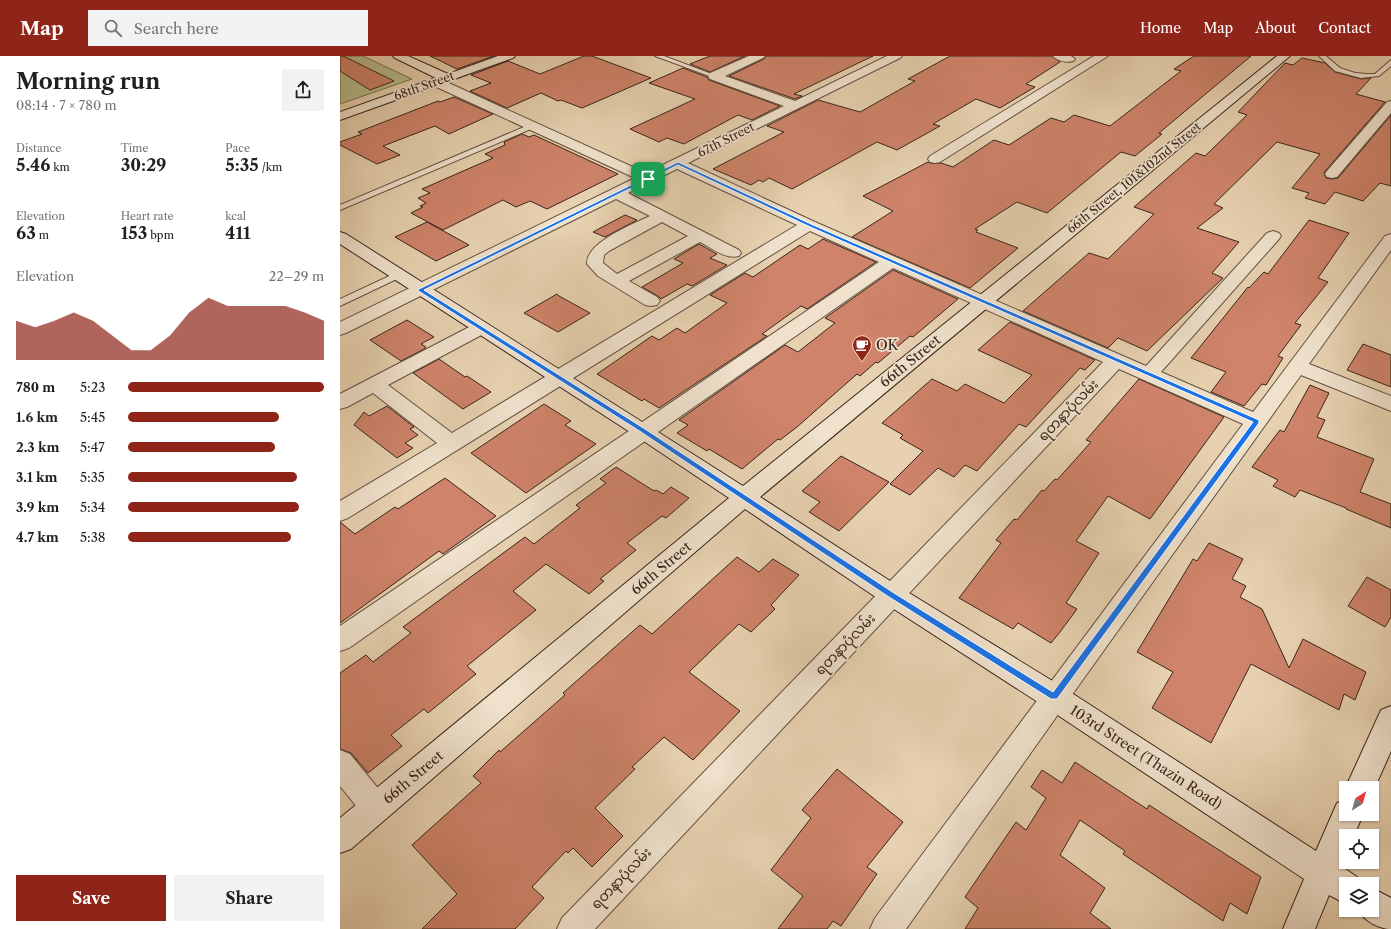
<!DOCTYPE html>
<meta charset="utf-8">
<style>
body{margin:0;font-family:"Libre Caslon Text","Noto Sans Myanmar",serif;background:#f2f2f2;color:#202124;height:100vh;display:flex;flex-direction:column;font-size:15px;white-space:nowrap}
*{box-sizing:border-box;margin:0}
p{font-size:13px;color:#757577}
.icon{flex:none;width:22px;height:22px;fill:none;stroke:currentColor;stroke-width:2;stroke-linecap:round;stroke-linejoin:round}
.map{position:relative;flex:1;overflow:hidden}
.panel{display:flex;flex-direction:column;background:#fff;width:340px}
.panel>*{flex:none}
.needle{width:26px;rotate:37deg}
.fabs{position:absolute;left:999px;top:725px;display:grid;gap:8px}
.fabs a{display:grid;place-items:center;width:40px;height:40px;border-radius:0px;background:#fff;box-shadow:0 1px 3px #0004;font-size:20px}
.pin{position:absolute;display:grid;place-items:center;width:34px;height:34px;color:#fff;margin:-17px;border-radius:8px;box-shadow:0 2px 6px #0006}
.round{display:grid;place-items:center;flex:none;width:42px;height:42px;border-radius:0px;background:#f2f2f2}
.headline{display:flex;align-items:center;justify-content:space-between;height:68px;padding:0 16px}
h1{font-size:22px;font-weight:800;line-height:30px}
.metrics{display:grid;grid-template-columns:repeat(3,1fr);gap:6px;height:68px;padding:4px 16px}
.metrics div{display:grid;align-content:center}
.metrics b{font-size:17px;font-weight:800}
.metrics small{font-size:11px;font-weight:400}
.metrics p{font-size:11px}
.chart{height:112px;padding:8px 16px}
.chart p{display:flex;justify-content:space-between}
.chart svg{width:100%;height:72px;margin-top:4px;fill:#8f2418;opacity:.7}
.primary-button{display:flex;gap:8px;margin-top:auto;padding:8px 16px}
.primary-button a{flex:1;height:46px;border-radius:0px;background:#8f2418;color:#fff;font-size:16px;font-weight:800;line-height:46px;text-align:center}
.primary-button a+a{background:#f2f2f2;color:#202124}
ul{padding:0 16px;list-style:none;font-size:13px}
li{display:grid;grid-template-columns:64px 48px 1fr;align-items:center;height:30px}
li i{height:10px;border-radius:5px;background:#8f2418}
header{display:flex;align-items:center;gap:24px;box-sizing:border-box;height:56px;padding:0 20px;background:#8f2418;color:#fff}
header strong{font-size:19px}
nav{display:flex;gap:22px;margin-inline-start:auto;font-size:14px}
.search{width:280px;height:36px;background:#f2f2f2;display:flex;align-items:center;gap:10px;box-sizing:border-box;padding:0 14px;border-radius:0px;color:#757577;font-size:15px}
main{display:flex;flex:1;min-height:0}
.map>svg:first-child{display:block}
.green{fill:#b8bb8a;stroke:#787052}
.building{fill:#ce836a;stroke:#39251b}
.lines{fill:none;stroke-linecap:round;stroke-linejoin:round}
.lane-casing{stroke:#645040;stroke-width:2}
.street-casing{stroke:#645040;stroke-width:2}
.secondary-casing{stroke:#39251b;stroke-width:2}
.lane{fill:#efe1cc;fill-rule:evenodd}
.street{fill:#efe1cc;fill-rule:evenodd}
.secondary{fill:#efe1cc;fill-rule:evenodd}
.route{fill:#1a73e8;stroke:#fff;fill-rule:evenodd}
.labels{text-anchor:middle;stroke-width:3.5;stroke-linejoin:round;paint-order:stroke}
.far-street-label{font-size:12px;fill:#39251b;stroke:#efe1cc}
.poi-label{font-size:14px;fill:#39251b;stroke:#efe1cc;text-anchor:start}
.street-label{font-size:14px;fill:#39251b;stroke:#efe1cc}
</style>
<header>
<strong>Map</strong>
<div class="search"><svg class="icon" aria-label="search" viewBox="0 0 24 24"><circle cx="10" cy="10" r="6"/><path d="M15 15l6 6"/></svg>Search here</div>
<nav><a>Home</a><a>Map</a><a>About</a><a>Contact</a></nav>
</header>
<main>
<section class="panel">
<div class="headline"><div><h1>Morning run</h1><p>08:14 · 7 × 780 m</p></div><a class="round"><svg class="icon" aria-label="share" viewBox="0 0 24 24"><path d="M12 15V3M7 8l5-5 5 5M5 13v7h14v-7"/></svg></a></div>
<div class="metrics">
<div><p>Distance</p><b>5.46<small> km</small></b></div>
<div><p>Time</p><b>30:29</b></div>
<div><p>Pace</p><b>5:35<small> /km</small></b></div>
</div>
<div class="metrics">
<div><p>Elevation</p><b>63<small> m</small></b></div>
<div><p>Heart rate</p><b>153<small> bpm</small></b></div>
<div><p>kcal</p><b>411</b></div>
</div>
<div class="chart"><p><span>Elevation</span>22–29 m</p>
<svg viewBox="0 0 160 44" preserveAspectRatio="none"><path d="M0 44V20L10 24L20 20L30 15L40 20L50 29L60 38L70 38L80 29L90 15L100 6L110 11L120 11L130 11L140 11L150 15L160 20V44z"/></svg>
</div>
<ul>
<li><b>780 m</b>5:23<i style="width:100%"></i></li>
<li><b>1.6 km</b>5:45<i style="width:77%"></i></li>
<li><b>2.3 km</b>5:47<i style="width:75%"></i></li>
<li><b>3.1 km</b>5:35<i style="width:86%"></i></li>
<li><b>3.9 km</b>5:34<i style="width:87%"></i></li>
<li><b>4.7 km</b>5:38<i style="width:83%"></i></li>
</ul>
<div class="primary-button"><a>Save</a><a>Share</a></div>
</section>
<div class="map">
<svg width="1051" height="873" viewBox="0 0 1051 873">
<rect width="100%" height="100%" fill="#e7d1b0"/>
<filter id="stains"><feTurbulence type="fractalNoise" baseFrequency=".005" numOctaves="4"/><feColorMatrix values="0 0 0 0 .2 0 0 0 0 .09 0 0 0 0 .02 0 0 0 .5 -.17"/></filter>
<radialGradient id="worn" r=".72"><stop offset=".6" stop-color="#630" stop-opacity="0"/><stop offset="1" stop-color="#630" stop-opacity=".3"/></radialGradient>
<polygon class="green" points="0,0 23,0 72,23 0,48"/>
<g class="building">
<polygon points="0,0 3,0 54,25 30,34 0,15"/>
<polygon points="90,0 154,0 117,13"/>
<polygon points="244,0 252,0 311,22 242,52 221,44 218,45 201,37 167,52 130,35 151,27 131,19 168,5 200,18"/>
<polygon points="370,0 405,0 370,16 350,8"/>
<polygon points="426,0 533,0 454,38 462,40 455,43 389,20 424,3"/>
<polygon points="610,0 712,0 720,6 686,28 695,31 660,52 636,43 593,68 600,70 557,94 537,86 452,133 429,122 423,126 419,124 411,129 373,113 444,76 427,70 478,44 520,56 575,25 568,23"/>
<polygon points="854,0 911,0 819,77 822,78 795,100 781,96 707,157 677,146 635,173 638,174 636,176 678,192 630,232 512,181 553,155 523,140 588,106 590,107 601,107 613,111 654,84 669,89 711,62 724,66 734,59 770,70 841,15 834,13"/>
<polygon points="962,2 985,7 995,16 1021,23 1031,22 1016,38 1045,46 986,114 984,117 986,122 992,123 998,122 1051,59 1051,130 1040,127 1023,145 995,136 985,148 965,142 969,137 952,132 980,98 937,86 874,148 883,152 857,172 899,186 872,217 883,222 807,295 778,282 768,292 683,255 749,197 768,203 814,158 794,151 856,97 865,100 907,59 898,56 945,7 953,9"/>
<polygon points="343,12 367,21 369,24 440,50 412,64 398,59 344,88 327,82 319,86 290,73 355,43 309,27"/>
<polygon points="114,41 153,58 109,78 95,70 43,90 60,99 37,108 0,89 0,86 22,78 18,76 98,45 100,46"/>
<polygon points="182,78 189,81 194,79 278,118 207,153 190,145 176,151 163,144 103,174 71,157 83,151 80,150 86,147 78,142 90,137 82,133 153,102 145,98 165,89 164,86"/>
<polygon points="285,159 297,164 265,181 253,176"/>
<polygon points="969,164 1009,177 978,222 988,226 955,267 961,269 938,300 943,302 926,329 922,328 904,350 871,336 886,316 851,302 908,231 909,232 924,216 928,218"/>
<polygon points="87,166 129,189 96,205 55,181"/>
<polygon points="483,183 536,206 467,253 461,250 422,278 427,280 319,352 304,343 302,345 257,318 312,280 319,284 337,272 345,277 387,247 370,239 405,217 413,221 460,189 468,193"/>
<polygon points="359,188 377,198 370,202 387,209 352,230 347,228 321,243 318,240 302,231 343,207 334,203"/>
<polygon points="553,214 618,243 573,281 570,280 538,307 536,306 520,320 517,318 457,371 440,384 438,383 402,413 369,393 367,395 337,377 348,369 339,364 445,289 458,296 495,267 485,262"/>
<polygon points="217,238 219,240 250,257 218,276 184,257"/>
<polygon points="67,264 94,281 81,288 86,291 84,293 61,305 30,284"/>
<polygon points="670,266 755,304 745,314 740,312 686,371 679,368 637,415 625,409 614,421 598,412 570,439 550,428 583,395 560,382 563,379 542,367 592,323 617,335 625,328 664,347 692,319 638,294"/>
<polygon points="1023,288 1051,299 1051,331 1007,314"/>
<polygon points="99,303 125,321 127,320 151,336 123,353 73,317"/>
<polygon points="799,323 884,361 810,463 768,440 736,485 759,497 726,547 737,553 720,576 711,587 678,567 673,573 619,542 661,487 656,484 674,463 677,464 702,434 704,435 715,423 717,424 751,386 746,384"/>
<polygon points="970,329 989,337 977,361 985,364 977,381 1034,403 1020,436 1051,448 1051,472 1006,453 1006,452 960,434 955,441 933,430 938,424 912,411 940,374 944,376"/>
<polygon points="204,348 231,365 225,369 256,388 186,437 131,397"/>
<polygon points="47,350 74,371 70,373 78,379 65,387 73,392 57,402 14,369 24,356 29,360"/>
<polygon points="501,400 549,426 499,475 469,456 480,446 462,435"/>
<polygon points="276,411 314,435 316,434 323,438 331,431 349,442 326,462 322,460 287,487 296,494 260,523 264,525 249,538 206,508 173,535 196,554 127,610 136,618 88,657 84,653 51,679 62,690 28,717 11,697 0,693 0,617 26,599 33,606 71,577 63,571 185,481 194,488 240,452 236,449 266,427 260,423"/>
<polygon points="105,422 156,460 103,498 99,495 0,567 0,466 15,478 55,451 58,453"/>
<polygon points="869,487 903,503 892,523 906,530 900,541 922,553 949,612 963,583 1026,616 1015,644 1004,638 999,654 911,608 871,687 812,652 833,616 797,596 853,503 857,505"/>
<polygon points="397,501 419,516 433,503 459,519 431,549 435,553 411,576 399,568 349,616 400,655 353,704 324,681 292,711 295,713 255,752 283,780 252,811 233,792 228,797 226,795 192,831 204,842 175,873 82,873 117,838 72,789 141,727 133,720 159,694 160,696 225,639 223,637 300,569 312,578"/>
<polygon points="1027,521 1051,534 1051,561 1045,571 1008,550"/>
<polygon points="735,706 807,753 809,749 921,821 907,858 890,847 883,865 783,798 785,795 740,764 720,799 765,832 750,857 771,873 625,873 638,852 625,841 676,766 686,774 706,742 691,731 702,714 722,727"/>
<polygon points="497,713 563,766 527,811 537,818 501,870 493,865 487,873 438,873 463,840 431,814 471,762 462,754"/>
</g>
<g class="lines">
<g class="lane-casing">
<g id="lane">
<polygon points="315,0 324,0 377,20 372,21"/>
<polygon points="979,0 986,0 1000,12 1015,17 1027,18 1035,18 1051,4 1051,10 1039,20 1021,22 995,15"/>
<polygon points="191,68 194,68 198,70 0,154 0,149"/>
<polygon points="58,216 63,219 61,221 0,250 0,243"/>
</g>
</g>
<g class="street-casing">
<g id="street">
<path d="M409,0H425L423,2L385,20L455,45L547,0H562L560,2L348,107L475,166L806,310L927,177L933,175L939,177L941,180L939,183L821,316L913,356L1045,180L1051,178V194L969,308L1051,340V355L961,319L724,650L566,873H530L535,862L903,368L779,313L255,873H217L222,862L763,306L553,212L9,592L0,595V570L539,206L470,175L8,462L0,465V445L97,387L33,337L7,351L0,353V338L135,268L141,266L147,268L150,272L147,276L48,329L112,377L457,169L337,113L288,137L399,194L401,197L399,200C386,204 372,192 360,186L289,225L317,241L320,245L317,249L311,250L305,249L258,220L247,208C245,187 293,168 310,160L276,143L6,277L0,279V266L295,122L92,29L90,26L92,23H100L306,117L444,50L370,23L368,20L370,17ZM322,166L348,180L277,218L263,207L264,199L269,195Z"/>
<path d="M713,0H731L735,3L733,5C727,7 717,5 713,0Z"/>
<polygon points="754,0 768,0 600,106 595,107 590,106 588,103 590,100"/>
<polygon points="1051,45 1051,57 997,121 992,122 987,121 985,118 987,115 1047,46"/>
<polygon points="0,694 10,698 46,742 51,752 46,762 36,767 26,762 0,730"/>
</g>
</g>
<g class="secondary-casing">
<g id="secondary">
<polygon points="53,0 68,0 108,18 158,0 175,0 173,2 0,64 0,56 96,22 55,2"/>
<polygon points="937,0 950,0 420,441 561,532 724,632 976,795 997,747 1006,744 1006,758 1023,758 1014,780 1006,780 1006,798 1001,810 1017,821 1020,828 1006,828 1006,848 989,839 975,873 943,873 964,823 704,650 543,546 405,453 11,793 0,797 0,762 389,442 296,380 0,188 0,176 6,178 403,430"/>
<polygon points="1051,650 1051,695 1032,738 1032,732 1006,732 1006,733 1005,732 1010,722 1041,654"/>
<path d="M1032,832L1051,842V873C1040,873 1023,865 1019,854H1032Z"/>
</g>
</g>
<use href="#lane" class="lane"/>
<use href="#street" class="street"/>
<use href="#secondary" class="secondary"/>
</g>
<path class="route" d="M338,106L471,168L919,364V367L717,643H711L549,541L301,376L77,234ZM338,109L468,170L913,366L713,636L554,537L305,373L84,234Z"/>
<defs>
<g id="cafe-pin" transform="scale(1)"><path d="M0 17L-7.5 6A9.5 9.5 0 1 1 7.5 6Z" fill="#8f2418" stroke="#efe1cc"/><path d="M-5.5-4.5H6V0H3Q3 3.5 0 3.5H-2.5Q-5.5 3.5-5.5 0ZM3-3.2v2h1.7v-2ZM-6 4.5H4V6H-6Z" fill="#fff"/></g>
</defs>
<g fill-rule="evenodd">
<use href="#cafe-pin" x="522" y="289"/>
</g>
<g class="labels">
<g class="far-street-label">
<text transform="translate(84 30) rotate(-20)" y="4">68th Street</text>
<text transform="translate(386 84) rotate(-27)" y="4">67th Street</text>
<text transform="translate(794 122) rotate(-39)" y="4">66th Street, 101&amp;102nd Street</text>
</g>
<g class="poi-label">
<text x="536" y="294">OK</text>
</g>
<g class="street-label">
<text transform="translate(570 305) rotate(-39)" y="5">66th Street</text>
<text transform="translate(728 354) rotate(-46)" y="5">ရတနာပုံလမ်း</text>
<text transform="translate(321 512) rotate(-40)" y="5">66th Street</text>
<text transform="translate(505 588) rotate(-46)" y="5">ရတနာပုံလမ်း</text>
<text transform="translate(806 701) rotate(33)" y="5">103rd Street (Thazin Road)</text>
<text transform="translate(73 721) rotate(-40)" y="5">66th Street</text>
<text transform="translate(281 822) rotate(-46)" y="5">ရတနာပုံလမ်း</text>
</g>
</g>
<rect width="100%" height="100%" filter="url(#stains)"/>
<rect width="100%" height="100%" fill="url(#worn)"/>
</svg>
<div class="fabs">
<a><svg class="needle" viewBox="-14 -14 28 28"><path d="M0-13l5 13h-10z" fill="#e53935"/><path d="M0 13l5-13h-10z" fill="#757577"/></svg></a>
<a><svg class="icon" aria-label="locate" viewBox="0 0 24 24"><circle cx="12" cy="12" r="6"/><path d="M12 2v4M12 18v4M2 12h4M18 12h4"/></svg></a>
<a><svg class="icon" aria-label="layers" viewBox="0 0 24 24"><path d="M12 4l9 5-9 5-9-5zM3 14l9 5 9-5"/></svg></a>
</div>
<div class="pin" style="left:308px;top:123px;background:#1e9e55"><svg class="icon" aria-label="arrive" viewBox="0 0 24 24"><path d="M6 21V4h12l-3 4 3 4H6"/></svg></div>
</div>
</main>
